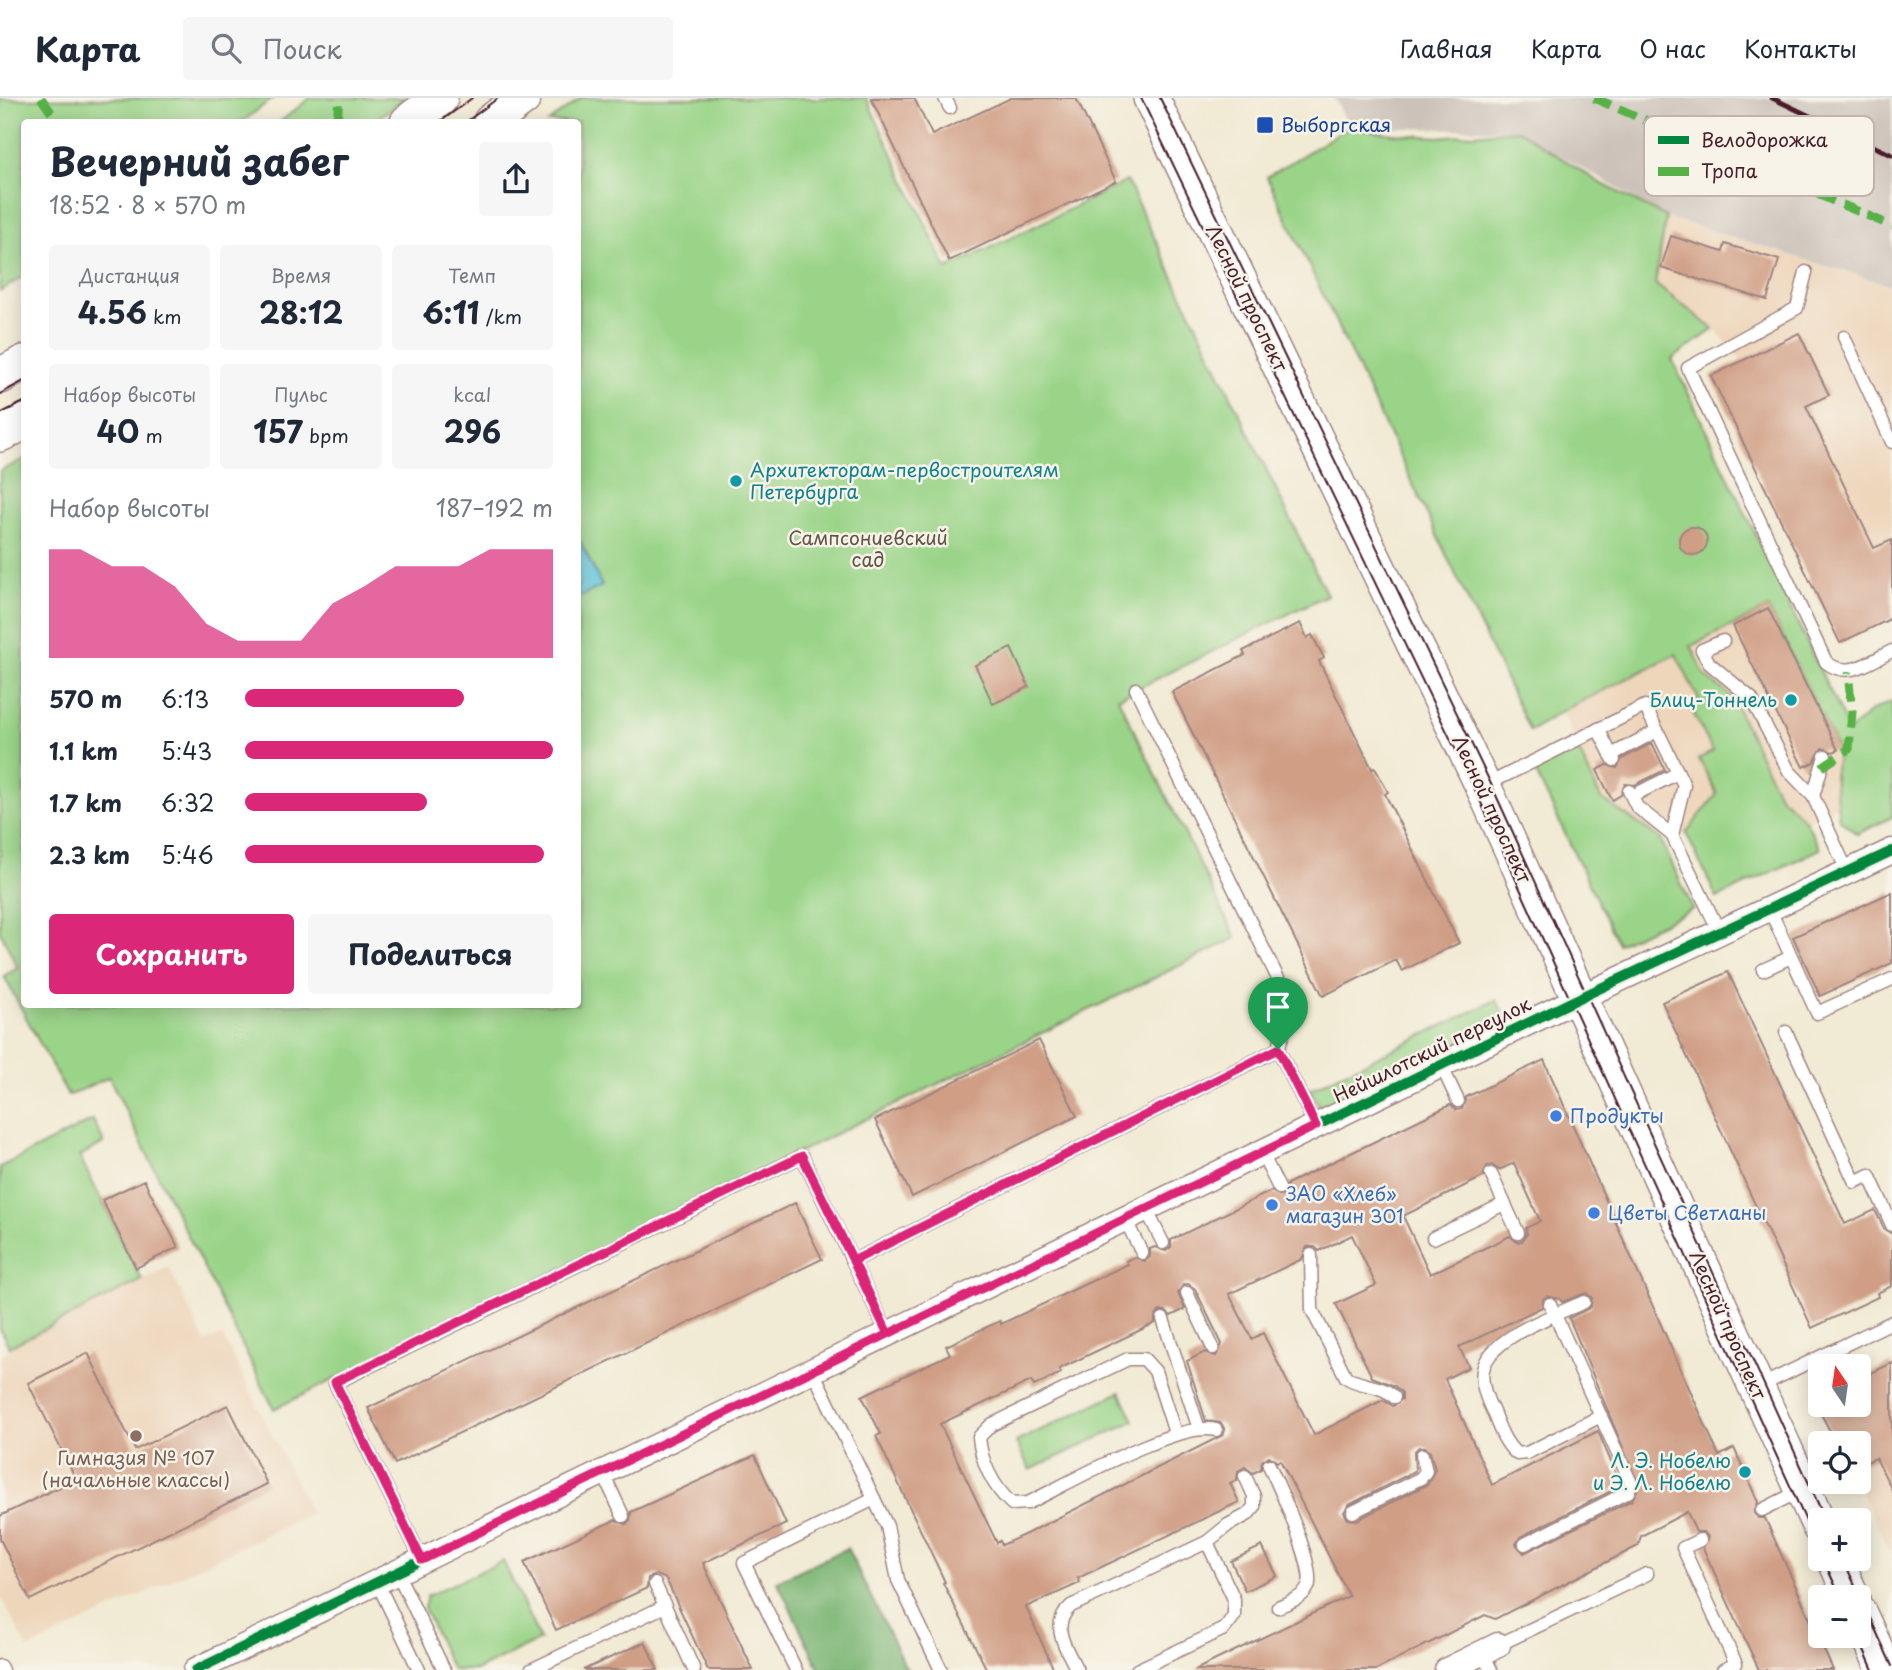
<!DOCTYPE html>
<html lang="ru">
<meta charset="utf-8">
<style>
body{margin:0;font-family:"Playpen Sans",sans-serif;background:#f6f6f7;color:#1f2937;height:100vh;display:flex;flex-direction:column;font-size:26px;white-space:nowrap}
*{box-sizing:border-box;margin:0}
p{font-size:23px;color:#747a83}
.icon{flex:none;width:38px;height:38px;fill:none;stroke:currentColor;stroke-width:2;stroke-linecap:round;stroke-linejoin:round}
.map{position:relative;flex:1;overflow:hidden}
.drawer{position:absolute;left:21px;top:21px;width:560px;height:889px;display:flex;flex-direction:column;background:#fff;border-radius:7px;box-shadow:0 4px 18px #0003}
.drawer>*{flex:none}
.needle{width:46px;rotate:347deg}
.buttons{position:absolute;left:1808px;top:1256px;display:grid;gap:14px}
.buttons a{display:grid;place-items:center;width:63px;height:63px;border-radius:7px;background:#fff;box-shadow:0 4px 18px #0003;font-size:35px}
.pin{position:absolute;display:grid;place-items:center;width:60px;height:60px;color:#fff;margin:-72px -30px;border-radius:50% 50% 50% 0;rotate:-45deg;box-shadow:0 0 7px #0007}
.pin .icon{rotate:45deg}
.round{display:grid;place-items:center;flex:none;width:74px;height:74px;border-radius:7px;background:#f6f6f7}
.head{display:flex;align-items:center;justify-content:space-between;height:119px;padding:0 28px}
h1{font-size:38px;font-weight:700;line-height:52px}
.figures{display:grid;grid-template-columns:repeat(3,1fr);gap:10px;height:119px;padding:7px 28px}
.figures div{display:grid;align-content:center;border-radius:7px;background:#f6f6f7;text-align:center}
.figures b{font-size:30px;font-weight:700}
.figures small{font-size:19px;font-weight:400}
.figures p{font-size:19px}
.chart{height:196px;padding:14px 28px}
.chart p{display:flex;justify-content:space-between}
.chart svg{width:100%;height:126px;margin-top:7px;fill:#db2777;opacity:.7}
.action{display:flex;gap:14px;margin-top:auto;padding:14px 28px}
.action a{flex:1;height:80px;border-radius:7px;background:#db2777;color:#fff;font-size:28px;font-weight:700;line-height:80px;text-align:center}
.action a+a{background:#f6f6f7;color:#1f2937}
ul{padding:0 28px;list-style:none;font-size:23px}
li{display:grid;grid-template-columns:112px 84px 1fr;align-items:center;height:52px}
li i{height:18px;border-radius:9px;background:#db2777}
header{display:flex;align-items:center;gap:42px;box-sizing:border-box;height:98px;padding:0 35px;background:#fff;border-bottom:2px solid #e0e1e3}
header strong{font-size:33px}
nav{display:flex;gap:38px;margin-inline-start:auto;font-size:24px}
.search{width:490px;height:63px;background:#f6f6f7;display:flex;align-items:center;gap:18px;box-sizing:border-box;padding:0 24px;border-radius:7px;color:#747a83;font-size:26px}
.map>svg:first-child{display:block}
.built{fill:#eed6bb}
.industrial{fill:#ccc2b9}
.green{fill:#9ad488;stroke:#727a5a;stroke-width:2}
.forest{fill:#7bb674;stroke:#626a50;stroke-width:2}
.water{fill:#61c7de;stroke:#567384;stroke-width:2}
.building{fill:#d09e85;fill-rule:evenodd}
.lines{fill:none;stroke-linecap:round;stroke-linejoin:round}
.lane-casing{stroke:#9e8480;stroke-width:15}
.street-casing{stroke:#9e8480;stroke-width:27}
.secondary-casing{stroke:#9e8480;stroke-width:38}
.lane{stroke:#fff;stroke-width:12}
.street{stroke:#fff;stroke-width:24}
.secondary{stroke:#fff;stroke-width:35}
.tram{stroke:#4a1f2b;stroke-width:2}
.rail{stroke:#4a1f2b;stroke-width:5}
.quiet{stroke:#57b146;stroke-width:9;stroke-dasharray:18 9;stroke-linecap:butt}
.cycleway-casing{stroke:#f7f3e8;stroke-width:15}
.cycleway{stroke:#00873e;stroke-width:10}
.route-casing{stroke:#fff;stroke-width:14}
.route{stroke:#db2777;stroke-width:9}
.transit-dot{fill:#1a4fb4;stroke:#f7f3e8;stroke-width:2.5}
.culture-dot{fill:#0f9aa8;stroke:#f7f3e8;stroke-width:2.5}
.shop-dot{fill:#3f7fe0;stroke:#f7f3e8;stroke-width:2.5}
.education-dot{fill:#8d6e63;stroke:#f7f3e8;stroke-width:2.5}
.labels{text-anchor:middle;stroke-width:5;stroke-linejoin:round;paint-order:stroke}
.transit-label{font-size:19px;fill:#164399;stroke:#f7f3e8;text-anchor:start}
.street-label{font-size:19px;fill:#4a1f2b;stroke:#f7f3e8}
.culture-label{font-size:19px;fill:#0d838f;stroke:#f7f3e8;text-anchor:end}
.park-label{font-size:19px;fill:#625547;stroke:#f7f3e8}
.shop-label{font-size:19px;fill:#366cbe;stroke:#f7f3e8;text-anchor:start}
.education-label{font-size:19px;fill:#785e54;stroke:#f7f3e8}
.key{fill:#f7f3e8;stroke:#c3b3af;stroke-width:2}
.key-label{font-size:19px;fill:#4a1f2b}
</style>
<header>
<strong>Карта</strong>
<div class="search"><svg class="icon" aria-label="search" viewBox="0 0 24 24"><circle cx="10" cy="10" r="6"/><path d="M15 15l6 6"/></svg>Поиск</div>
<nav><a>Главная</a><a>Карта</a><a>О нас</a><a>Контакты</a></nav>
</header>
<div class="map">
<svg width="1892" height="1572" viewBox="0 0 1892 1572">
<rect width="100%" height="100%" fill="#f7f3e8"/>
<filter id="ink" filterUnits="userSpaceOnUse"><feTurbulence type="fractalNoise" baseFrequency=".0143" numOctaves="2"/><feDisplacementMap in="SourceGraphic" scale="14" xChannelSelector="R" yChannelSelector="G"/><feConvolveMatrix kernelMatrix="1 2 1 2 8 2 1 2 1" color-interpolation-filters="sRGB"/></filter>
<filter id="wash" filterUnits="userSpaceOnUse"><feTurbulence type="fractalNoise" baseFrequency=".00686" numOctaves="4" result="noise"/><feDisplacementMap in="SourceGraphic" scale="28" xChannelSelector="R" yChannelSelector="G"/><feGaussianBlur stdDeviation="1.57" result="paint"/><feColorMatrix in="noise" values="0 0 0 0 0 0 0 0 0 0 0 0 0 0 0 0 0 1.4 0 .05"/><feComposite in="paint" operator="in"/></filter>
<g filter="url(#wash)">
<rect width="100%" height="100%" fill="#f1ead4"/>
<g class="built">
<polygon points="1666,119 1892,189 1892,520 1840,545 1711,278 1742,262 1714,231 1655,186"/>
<polygon points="1768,510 1838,652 1834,678 1837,708 1806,723 1779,697 1731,598 1705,578 1690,548"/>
<polygon points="1676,556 1699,602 1690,607 1713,654 1699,661 1717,696 1686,735 1660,740 1601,701 1562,613"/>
<polygon points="93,1022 104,1045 79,1058 142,1182 169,1169 205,1245 222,1237 311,1415 28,1551 0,1497 0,1262 9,1249 0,1231 0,1069"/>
<polygon points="1892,1265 1892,1457 1855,1384 1858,1384 1858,1346 1836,1346 1814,1303 1820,1307 1858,1307"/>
</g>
<polygon class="industrial" points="1335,0 1892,0 1892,188 1666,119 1518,32 1349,29"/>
<g class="green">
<polygon points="273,0 242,24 24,24 24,178 0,193 0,1"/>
<polygon points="310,0 405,0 372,24 280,24"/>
<polygon points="581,0 866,0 947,171 1127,83 1327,497 1118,600 1236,840 274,1311 109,979 68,998 4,878 18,870 0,833 0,373 24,361 24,906 578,906 578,24 549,24"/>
<polygon points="1349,29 1393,36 1438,39 1518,32 1602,86 1666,119 1655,186 1714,231 1672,261 1849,633 1871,613 1892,603 1892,719 1857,736 1839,721 1834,678 1838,652 1768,510 1691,548 1705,578 1731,598 1779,697 1806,723 1820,751 1717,800 1686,735 1717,696 1699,661 1713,653 1689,607 1699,602 1676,556 1562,613 1530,633 1267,79"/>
<polygon points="1578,651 1601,701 1660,740 1693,811 1618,846 1535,673"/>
<polygon points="1496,902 1503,914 1497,926 1321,1011 1310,991"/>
<polygon points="93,1022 104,1045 79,1058 142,1182 9,1249 0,1231 0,1069"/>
<polygon points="1120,1294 1134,1323 1030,1372 1016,1344"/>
<polygon points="503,1463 540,1542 477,1572 452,1572 424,1510 427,1498"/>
</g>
<polygon class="forest" points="847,1450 907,1572 820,1572 777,1483"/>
<polygon class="water" points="578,439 602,488 578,500"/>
<g id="blocks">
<g class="building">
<polygon points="871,0 914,0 932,37 1011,0 1076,0 1116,83 949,163"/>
<polygon points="1671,138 1723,154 1725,146 1779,162 1767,202 1661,170"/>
<polygon points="1799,235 1829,297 1806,308 1874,450 1892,442 1892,520 1840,545 1711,278"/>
<circle cx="1693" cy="443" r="14"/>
<polygon points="1768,510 1838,652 1833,654 1822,650 1814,664 1803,669 1733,528"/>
<polygon points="1300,525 1307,540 1312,537 1324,560 1319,563 1372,671 1375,670 1388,694 1385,696 1459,845 1402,873 1396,862 1323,898 1172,594 1245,557 1243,553"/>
<polygon points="1011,550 1029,589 993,606 975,567"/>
<polygon points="1652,645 1665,672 1635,687 1625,686 1621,697 1612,702 1597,672 1607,667 1617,670 1622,661"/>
<polygon points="1892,794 1892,865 1820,898 1793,839"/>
<polygon points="1728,874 1845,1126 1875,1112 1884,1131 1892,1136 1892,1188 1877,1195 1878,1199 1812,1230 1662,904"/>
<polygon points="1039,942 1077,1018 912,1099 875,1022"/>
<path d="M1544,962L1719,1358L1734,1350L1758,1404L1754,1415L1758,1420H1765L1833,1572H1759L1703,1450L1708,1439L1704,1434H1696L1687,1414L1641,1438L1638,1448L1558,1489L1495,1521L1485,1517L1376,1572H1195L1349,1498L1280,1362L1277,1364L1269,1358L1262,1363L1261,1371L1253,1375L1245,1369L1238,1373L1237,1382L1230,1385L1239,1404L1078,1480L1080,1485L1026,1509L1054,1572H987L943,1485L945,1484L876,1338L881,1336L862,1298L950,1256L946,1248L1000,1223L1001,1226L1128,1166L1126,1163L1134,1159L1145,1163L1150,1159V1151L1155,1149L1166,1153L1171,1149V1142L1271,1093L1282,1098L1287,1094V1086L1450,1007L1457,1012L1462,1011L1466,999ZM1514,1065L1540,1123L1526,1130L1527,1136L1522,1143L1517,1144L1510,1138L1430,1176L1403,1118L1483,1079L1487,1068L1492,1067L1499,1072ZM1352,1137L1376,1187L1336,1206L1372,1279L1395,1288L1402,1295V1301L1393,1308L1383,1302L1314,1337L1263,1235L1252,1241L1229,1196L1302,1161L1307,1149H1315L1319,1153ZM1183,1187L1188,1186L1195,1191L1222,1246L1216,1258L1205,1254L1187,1263L1206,1323L1221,1325L1225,1332L1223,1337L1026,1436L1002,1447L1000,1443L997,1445L940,1326L1031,1283L1034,1288L1061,1275L1059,1271L1155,1225V1219L1160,1213H1165L1171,1218L1185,1211L1178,1195ZM1586,1195L1592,1200L1591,1209L1569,1220L1639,1388L1632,1402L1524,1455L1516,1446L1520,1439L1621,1388L1598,1333L1492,1387L1445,1281L1469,1269L1459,1249L1542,1209L1543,1201L1547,1198L1560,1201L1562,1204ZM1425,1349L1430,1354L1435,1371L1428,1386L1357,1422L1348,1421L1344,1414L1349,1407L1415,1373L1414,1354L1419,1349Z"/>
<polygon points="144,1082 178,1149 136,1170 102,1102"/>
<polygon points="795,1105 822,1161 395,1366 368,1310"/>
<polygon points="88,1255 135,1352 228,1307 267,1386 30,1502 0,1441 0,1418 76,1381 28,1285"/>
<polygon points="1892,1265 1892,1392 1876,1360 1858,1368 1858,1346 1837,1346 1814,1303 1820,1300 1820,1307 1858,1307 1858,1281"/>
<polygon points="755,1357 786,1426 703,1465 753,1572 708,1572 666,1481 657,1477 648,1480 647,1490 556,1532 524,1464 615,1422 626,1426 630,1422 631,1414"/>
<polygon points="1262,1448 1277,1478 1245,1493 1231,1463"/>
<polygon points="645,1544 658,1572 583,1572"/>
</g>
</g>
</g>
<g filter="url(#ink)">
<use href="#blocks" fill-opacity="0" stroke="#9e8480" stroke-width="2"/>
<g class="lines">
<g class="lane-casing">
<g id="lane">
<polyline points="945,0 950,10"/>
<path d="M1806,174L1797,210L1688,270L1826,564C1848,582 1869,564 1892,553"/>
<polyline points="1844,239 1892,344"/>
<polyline points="1723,543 1702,552 1709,565 1751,600 1789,673 1813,698 1848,775"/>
<polyline points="1136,591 1292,909 1278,951"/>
<polyline points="1598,631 1614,662"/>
<polyline points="1611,657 1657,633"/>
<polyline points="1486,687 1645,608 1684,687 1672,737"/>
<polyline points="1629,693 1637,709 1672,737 1720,835"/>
<polyline points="1632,698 1678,675"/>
<polyline points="1813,698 1825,658"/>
<polyline points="1770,812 1817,915 1892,881"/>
<polyline points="1763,872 1791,859"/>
<polyline points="1786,934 1855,1084 1869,1077 1892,1127"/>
<polyline points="1441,967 1458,1003"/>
<polyline points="1261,1054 1279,1090"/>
<polyline points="1491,1076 1518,1135"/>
<polyline points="1146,1111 1163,1145"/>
<polyline points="1125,1121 1142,1155"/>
<polyline points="1433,1140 1504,1106"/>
<path d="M1311,1157L1312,1212L1346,1279C1360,1289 1382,1286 1394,1299"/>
<polyline points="853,1163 1278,951 1316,1028"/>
<polyline points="1187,1195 1213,1250"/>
<path d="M1584,1204C1556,1217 1489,1239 1483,1272C1480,1286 1487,1302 1493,1314C1499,1329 1504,1345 1517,1356L1527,1355L1601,1318"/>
<polyline points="1163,1221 1199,1331"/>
<polyline points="813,1273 887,1428 898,1482 941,1572"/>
<polyline points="1760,1288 1892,1224"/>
<path d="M1175,1335L1155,1273L1144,1261H1128L991,1327L979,1339C981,1364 993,1389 1012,1406L1028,1405C1067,1386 1178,1322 1216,1332"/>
<path d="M1269,1367C1279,1388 1317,1472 1308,1489C1303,1500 1289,1504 1278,1509"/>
<polyline points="603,1375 623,1418"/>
<polyline points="1762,1412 1802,1392"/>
<polyline points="1353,1414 1421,1380 1426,1373 1422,1357"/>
<polyline points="1700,1442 1683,1450 1736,1566 1723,1572"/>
<polyline points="1525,1446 1628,1394 1631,1385 1550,1206"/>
<polyline points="422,1462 335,1285 802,1058 888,1236"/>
<polyline points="397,1474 444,1572"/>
<polyline points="377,1484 419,1572"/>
<polyline points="655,1486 694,1572"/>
<polyline points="1498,1547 1647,1476"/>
<polyline points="1483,1555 1491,1572"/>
<polyline points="0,1568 2,1572"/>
<polyline points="531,1572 665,1508"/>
<polyline points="796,1572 744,1465 874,1401"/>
<path d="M1077,1572C1066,1550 1049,1528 1071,1508L1207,1444L1228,1427L1247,1417L1254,1409V1398L1245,1378"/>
<polyline points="1137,1572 1224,1531 1234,1518 1234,1501 1207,1444"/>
</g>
</g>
<g class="street-casing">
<g id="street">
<polyline points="196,1572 1571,904 1892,753"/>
<polyline points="1447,1572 1498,1547"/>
</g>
</g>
<g class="secondary-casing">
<g id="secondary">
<polyline points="1151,0 1483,688 1820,1429"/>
<polyline points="408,24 440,0"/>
<polyline points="491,24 523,0"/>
<polyline points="0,278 24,265"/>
<polyline points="0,336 24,324"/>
<polyline points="1835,1461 1852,1500"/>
<polyline points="1858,1514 1885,1572"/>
</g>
</g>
<use href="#lane" class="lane"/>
<use href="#street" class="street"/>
<use href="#secondary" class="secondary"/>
<g class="tram">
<polyline points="1141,0 1478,698 1820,1454"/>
<polyline points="1160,0 1490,684 1826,1423"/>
<polyline points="440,24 472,0"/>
<polyline points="466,24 498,0"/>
<polyline points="0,296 24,283"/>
<polyline points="0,316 24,304"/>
<polyline points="1823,1461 1841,1500"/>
<polyline points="1843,1461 1892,1568"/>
<polyline points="1858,1538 1873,1572"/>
</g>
<polyline class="rail" points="1772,0 1892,57"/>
<g class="quiet">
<polyline points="41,0 58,24"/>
<polyline points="1594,0 1892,128"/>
<polyline points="337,24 339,0"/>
<polyline points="1822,669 1849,651 1852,614 1848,574"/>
</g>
<g class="cycleway-casing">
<polyline id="cycleway" points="196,1572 1571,904 1892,753"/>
</g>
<use href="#cycleway" class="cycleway"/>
</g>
</g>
<g class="lines" filter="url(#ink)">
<g class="route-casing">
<path id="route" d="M1278,951L853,1163L888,1236L422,1462L335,1284L802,1058C831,1117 860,1176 888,1236L1316,1028L1278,951"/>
</g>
<use href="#route" class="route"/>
</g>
<rect class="transit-dot" x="1256" y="18" width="18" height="18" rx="3.5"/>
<g class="culture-dot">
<circle cx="736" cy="383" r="7"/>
<circle cx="1791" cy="602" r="7"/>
<circle cx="1745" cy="1374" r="7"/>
</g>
<g class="shop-dot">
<circle cx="1556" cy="1018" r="7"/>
<circle cx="1272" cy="1107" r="7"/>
<circle cx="1594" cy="1115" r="7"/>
</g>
<circle class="education-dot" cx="136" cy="1338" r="7"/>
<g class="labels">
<g class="transit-label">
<text x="1281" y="34">Выборгская</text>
</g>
<g class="street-label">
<text transform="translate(1247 200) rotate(64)" y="7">Лесной проспект</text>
<text transform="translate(1492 711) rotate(65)" y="7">Лесной проспект</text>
<text transform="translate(1432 952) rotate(-26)" y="7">Нейшлотский переулок</text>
<text transform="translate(1728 1227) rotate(66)" y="7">Лесной проспект</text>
</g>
<g class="culture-label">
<text x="750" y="379" text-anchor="start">Архитекторам-первостроителям<tspan x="750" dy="22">Петербурга</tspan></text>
<text x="1777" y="609">Блиц-Тоннель</text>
<text x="1731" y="1370">Л. Э. Нобелю<tspan x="1731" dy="22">и Э. Л. Нобелю</tspan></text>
</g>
<g class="park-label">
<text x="868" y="447">Сампсониевский<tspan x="868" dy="22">сад</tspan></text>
</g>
<g class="shop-label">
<text x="1570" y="1025">Продукты</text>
<text x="1286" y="1103">ЗАО «Хлеб»<tspan x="1286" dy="22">магазин 301</tspan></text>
<text x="1608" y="1122">Цветы Светланы</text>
</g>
<g class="education-label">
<text x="136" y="1367">Гимназия № 107<tspan x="136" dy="22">(начальные классы)</tspan></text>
</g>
</g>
<rect x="1644" y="18" width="230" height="80" rx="10" class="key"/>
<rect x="1658" y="38" width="31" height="8" fill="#00873e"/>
<rect x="1658" y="69" width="31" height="9" fill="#57b146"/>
<g class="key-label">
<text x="1701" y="49">Велодорожка</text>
<text x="1701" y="80">Тропа</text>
</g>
</svg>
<div class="buttons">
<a><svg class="needle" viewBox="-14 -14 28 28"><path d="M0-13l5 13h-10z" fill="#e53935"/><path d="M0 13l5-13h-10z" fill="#747a83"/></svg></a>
<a><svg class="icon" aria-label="locate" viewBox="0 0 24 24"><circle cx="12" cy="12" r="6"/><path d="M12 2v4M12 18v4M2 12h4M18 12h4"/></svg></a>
<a>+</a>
<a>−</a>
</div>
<div class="pin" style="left:1278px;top:951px;background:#1e9e55"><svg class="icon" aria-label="arrive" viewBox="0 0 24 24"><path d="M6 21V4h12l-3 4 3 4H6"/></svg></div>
<section class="drawer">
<div class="head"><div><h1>Вечерний забег</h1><p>18:52 · 8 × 570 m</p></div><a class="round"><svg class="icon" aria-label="share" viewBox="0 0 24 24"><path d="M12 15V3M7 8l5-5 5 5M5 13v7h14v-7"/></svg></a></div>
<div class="figures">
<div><p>Дистанция</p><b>4.56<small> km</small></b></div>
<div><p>Время</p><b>28:12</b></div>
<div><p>Темп</p><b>6:11<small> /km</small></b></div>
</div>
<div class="figures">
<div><p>Набор высоты</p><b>40<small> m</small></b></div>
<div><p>Пульс</p><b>157<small> bpm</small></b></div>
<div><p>kcal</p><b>296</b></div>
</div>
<div class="chart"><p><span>Набор высоты</span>187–192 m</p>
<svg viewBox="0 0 160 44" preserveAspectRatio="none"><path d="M0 44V6L10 6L20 12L30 12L40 19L50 32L60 38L70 38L80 38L90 25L100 19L110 12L120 12L130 12L140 6L150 6L160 6V44z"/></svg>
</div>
<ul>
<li><b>570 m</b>6:13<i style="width:71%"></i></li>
<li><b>1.1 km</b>5:43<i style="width:100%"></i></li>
<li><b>1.7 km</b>6:32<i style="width:59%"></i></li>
<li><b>2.3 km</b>5:46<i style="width:97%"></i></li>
</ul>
<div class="action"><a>Сохранить</a><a>Поделиться</a></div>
</section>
</div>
